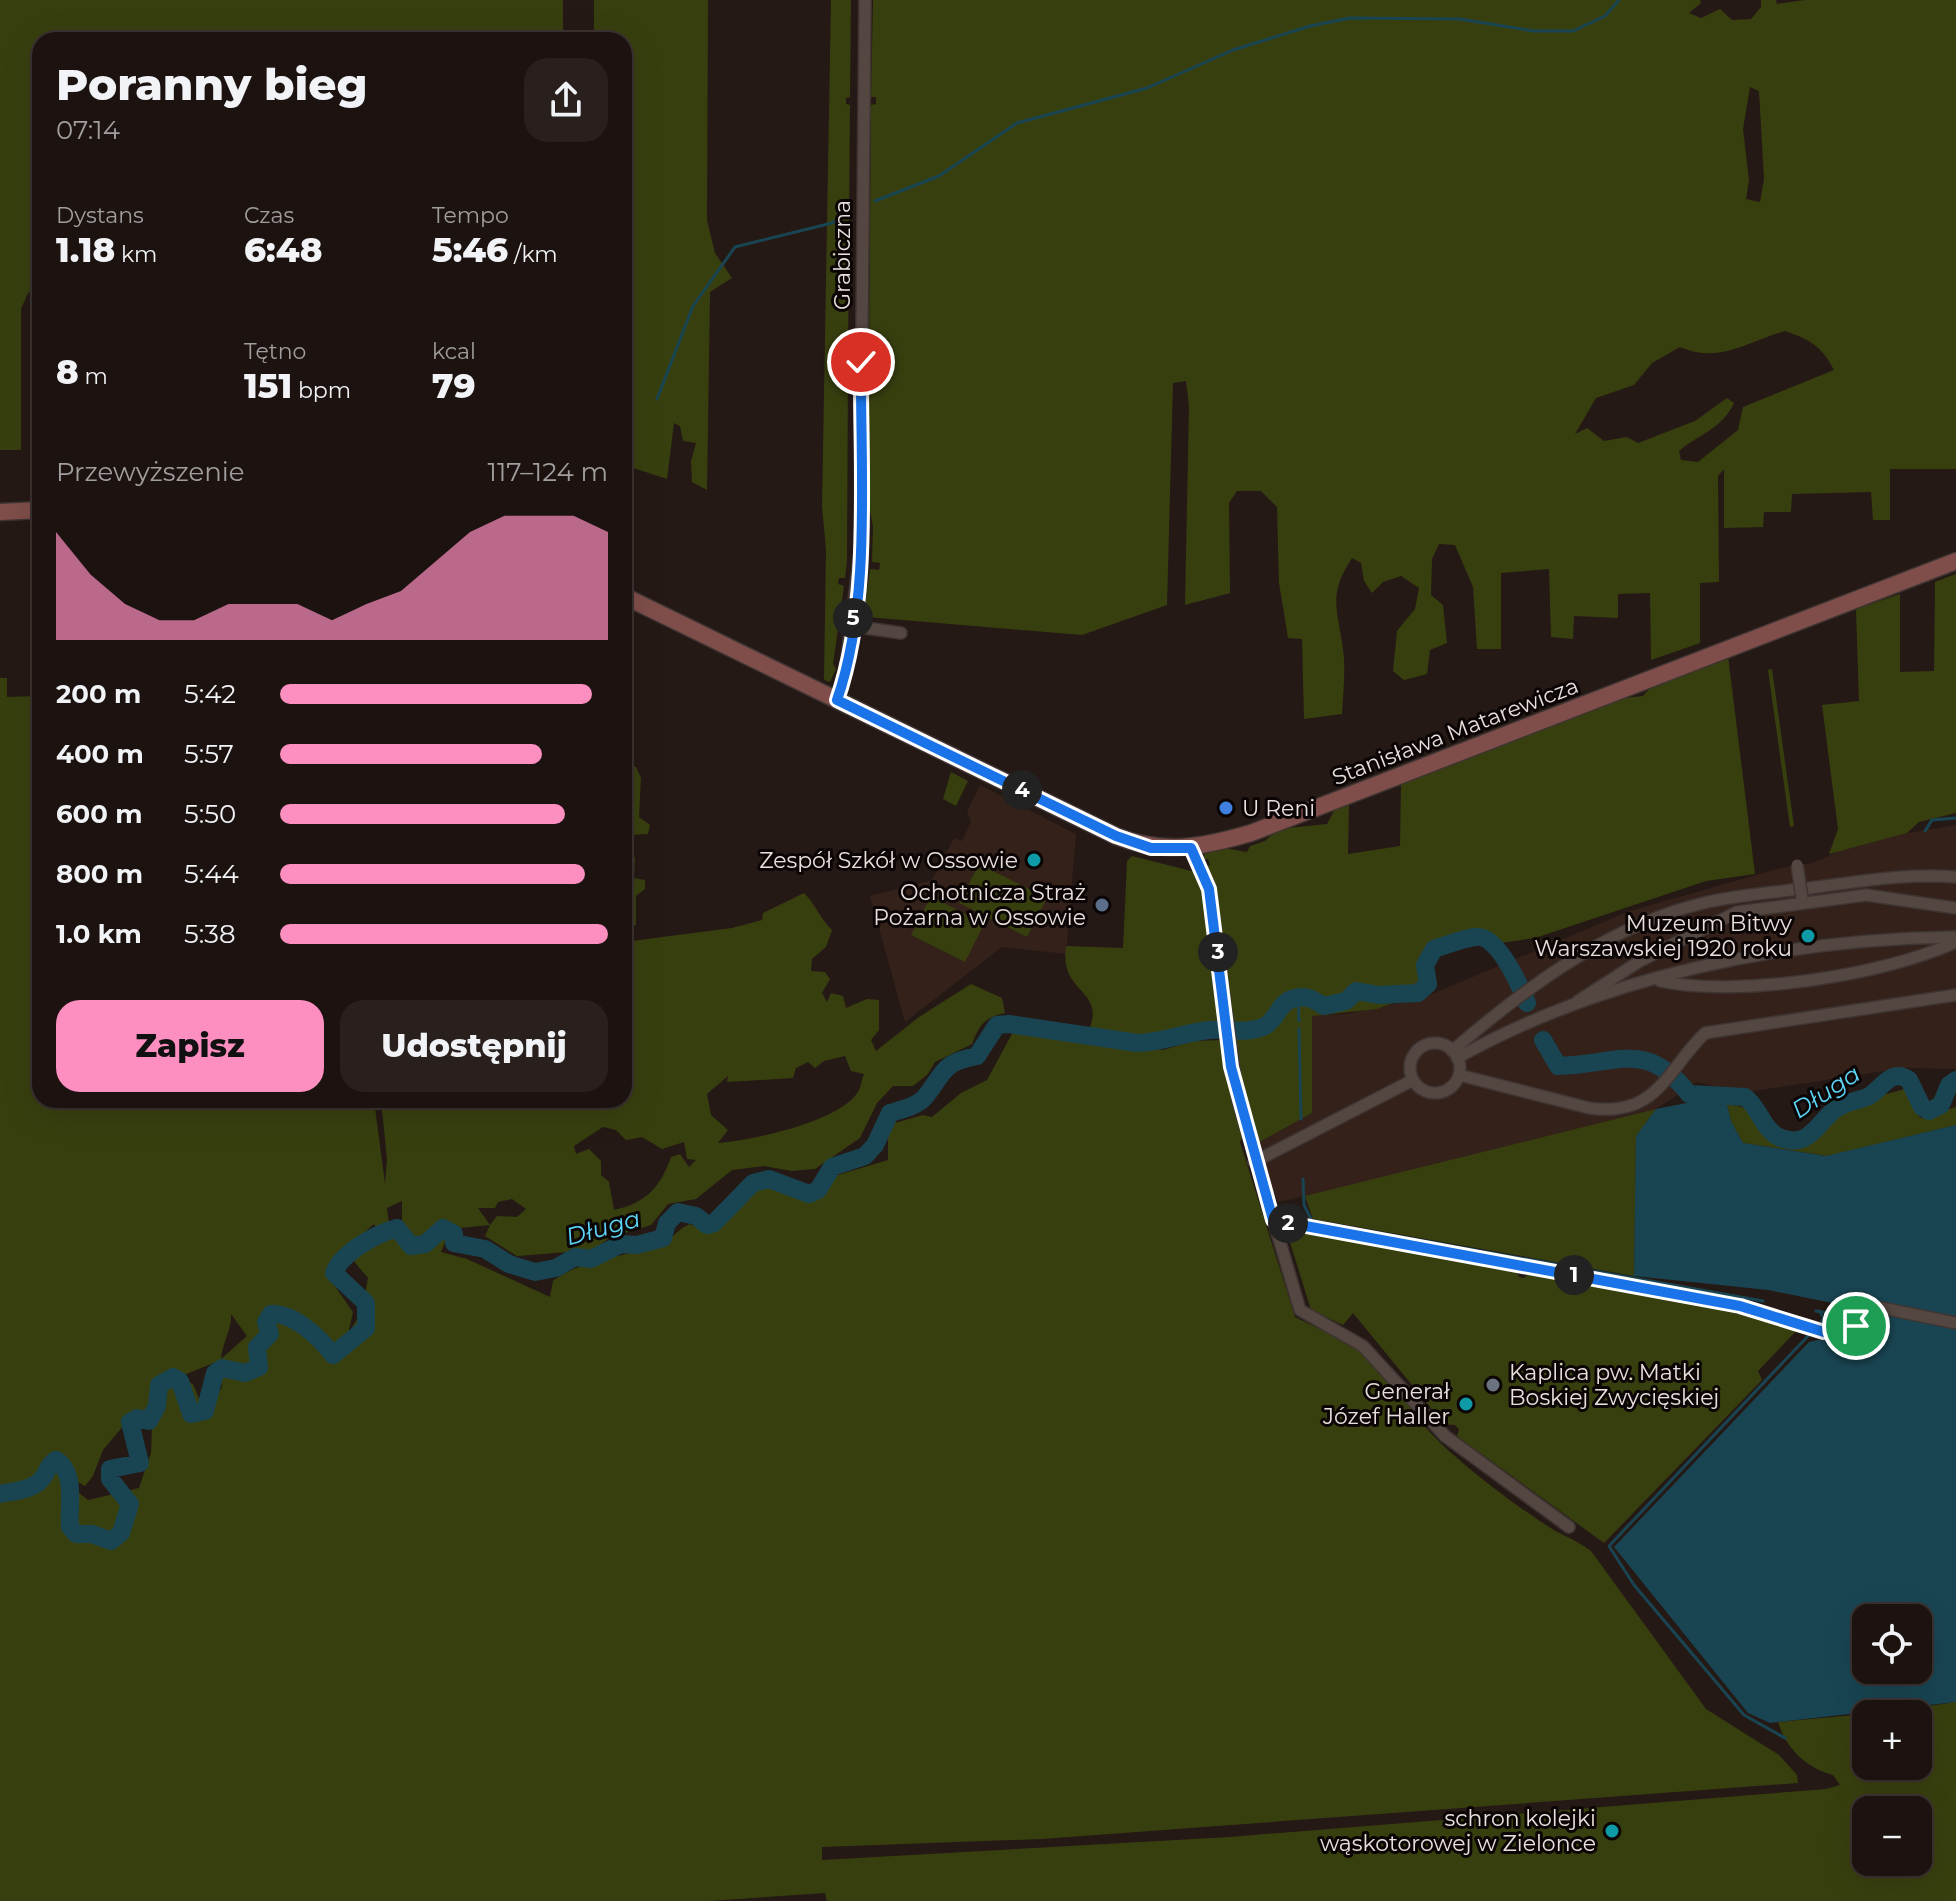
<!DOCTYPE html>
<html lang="pl">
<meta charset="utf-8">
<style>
body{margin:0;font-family:Montserrat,sans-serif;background:#29201e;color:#f1f3f6;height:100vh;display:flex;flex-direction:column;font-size:30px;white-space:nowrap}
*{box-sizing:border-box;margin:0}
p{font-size:26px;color:#a09e9f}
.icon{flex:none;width:44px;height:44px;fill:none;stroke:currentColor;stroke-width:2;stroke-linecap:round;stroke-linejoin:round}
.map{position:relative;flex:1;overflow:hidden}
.drawer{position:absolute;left:32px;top:32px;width:600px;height:1076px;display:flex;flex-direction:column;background:#1c1310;border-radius:24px;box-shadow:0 8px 32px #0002,0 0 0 2px #3a3230}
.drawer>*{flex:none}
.controls{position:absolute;left:1852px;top:1604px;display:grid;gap:16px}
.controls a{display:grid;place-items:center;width:80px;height:80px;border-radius:16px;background:#1c1310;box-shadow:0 8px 32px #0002,0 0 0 2px #3a3230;font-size:40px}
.pin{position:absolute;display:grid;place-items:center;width:68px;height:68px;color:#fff;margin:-34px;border:4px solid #fff;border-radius:50%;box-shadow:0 2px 8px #0007}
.km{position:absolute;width:40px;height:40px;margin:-20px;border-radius:50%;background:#222;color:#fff;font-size:22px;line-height:40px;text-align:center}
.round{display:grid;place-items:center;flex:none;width:84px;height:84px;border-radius:24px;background:#29201e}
.headline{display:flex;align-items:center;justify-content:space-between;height:136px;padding:0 24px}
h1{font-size:44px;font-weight:800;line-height:60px}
.stats{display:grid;grid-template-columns:repeat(3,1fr);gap:12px;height:136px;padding:8px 24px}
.stats div{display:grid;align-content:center}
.stats b{font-size:34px;font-weight:800}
.stats small{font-size:22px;font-weight:400}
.stats p{font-size:22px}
.chart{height:224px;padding:16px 24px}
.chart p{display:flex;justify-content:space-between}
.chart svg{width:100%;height:144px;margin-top:8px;fill:#fd8ec0;opacity:.7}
.primary-button{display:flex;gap:16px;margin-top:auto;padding:16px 24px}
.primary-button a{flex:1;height:92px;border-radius:24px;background:#fd8ec0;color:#111;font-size:32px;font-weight:800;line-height:92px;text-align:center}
.primary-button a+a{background:#29201e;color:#f1f3f6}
ul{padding:0 24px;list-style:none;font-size:26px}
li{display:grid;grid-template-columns:128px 96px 1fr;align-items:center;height:60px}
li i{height:20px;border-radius:10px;background:#fd8ec0}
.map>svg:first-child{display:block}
.built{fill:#33211a}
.green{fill:#383f0f;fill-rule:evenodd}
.water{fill:#194552;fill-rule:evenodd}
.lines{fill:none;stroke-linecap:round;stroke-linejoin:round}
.stream{stroke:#194552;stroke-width:3}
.river{stroke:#194552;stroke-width:18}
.street-casing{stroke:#3e3533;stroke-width:14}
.secondary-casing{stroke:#3e3533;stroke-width:19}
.street{stroke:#544640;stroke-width:11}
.secondary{stroke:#7f4e4a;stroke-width:16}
.street-bridge-casing{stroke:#3e3533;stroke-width:14;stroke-linecap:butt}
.street-bridge{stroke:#544640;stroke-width:11}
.route-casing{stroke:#fff;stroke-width:16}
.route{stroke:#1a73e8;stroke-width:10}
.shop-dot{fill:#3f7fe0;stroke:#0b0605;stroke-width:3}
.culture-dot{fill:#0f9aa8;stroke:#0b0605;stroke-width:3}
.service-dot{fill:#5c6f8a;stroke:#0b0605;stroke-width:3}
.worship-dot{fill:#6b7280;stroke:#0b0605;stroke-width:3}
.labels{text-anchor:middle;stroke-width:6;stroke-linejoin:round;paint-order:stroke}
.street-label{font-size:22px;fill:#e9e0dd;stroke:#0b0605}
.poi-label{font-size:22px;fill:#e9e0dd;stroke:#0b0605;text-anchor:end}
.water-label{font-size:24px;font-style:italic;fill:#5cd5f8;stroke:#0b0605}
</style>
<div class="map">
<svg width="1956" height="1901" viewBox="0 0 1956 1901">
<rect width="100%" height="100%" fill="#251915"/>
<g class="built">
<polygon points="980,785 1076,834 1066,954 1002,947 905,1022 870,896 932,880 954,838 962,841 971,822 967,811"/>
<polygon points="1956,825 1956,1069 1904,1068 1741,1093 1697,1082 1688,1088 1656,1109 1635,1239 1634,1276 1540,1246 1313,1219 1305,1196 1278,1202 1254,1145 1312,1113 1311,1015 1346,1014 1420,999 1630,911 1781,868 1813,863 1839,851 1907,833"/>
</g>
<g class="green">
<polygon points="0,0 563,0 563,40 40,40 40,287 28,293 21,309 21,450 0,450"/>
<polygon points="594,0 708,0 707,220 715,253 732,278 710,292 707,490 692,482 691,461 696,443 683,441 680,426 674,423 667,479 624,465 624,40 594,40"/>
<polygon points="831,0 851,0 850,97 846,98 846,104 850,105 849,223 843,223 843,230 849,231 848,354 844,355 844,361 848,362 847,562 845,578 839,578 838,584 844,586 833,664 836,669 830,682 824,680 826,549 822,506"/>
<path d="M873,0H1700L1701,3L1689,13L1701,18L1720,9L1732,20L1751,19L1761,7V0H1776L1777,4L1805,0H1956V469H1890V520H1873L1871,492L1792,494L1791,512H1764L1763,527L1724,528V469L1718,476L1719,582L1700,583V643L1651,660L1650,593L1618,594V618L1574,616L1573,639L1551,637L1549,569L1501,573V649H1477L1473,587L1455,545L1439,544L1432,559L1431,595L1443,605L1447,643L1430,650L1427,674L1404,680L1393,671L1397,631L1415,609L1419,588L1401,576L1383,582L1372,593L1364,581L1361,563L1352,558C1327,596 1338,609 1343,650C1346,670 1343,693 1342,714L1304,719L1302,639L1288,638L1279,583L1277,507L1261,491H1237L1229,503L1230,593L1185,605L1189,407L1186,381L1173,383L1167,605L1082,635L867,617L864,612L870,569L879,570L880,563L872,562L873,526L868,501L871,105L876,104V97H871ZM1750,87L1759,91L1764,179L1760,202L1746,199L1749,180L1743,129ZM1785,331C1809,339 1822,346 1834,370L1743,407L1738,430L1698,462L1681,460L1679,451C1699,434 1722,429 1734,403L1727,398L1695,421L1638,443L1627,437L1604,441L1587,428L1575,434L1596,398L1634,385L1652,363L1680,347C1720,364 1746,342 1785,331Z"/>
<polygon points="1956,574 1956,813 1919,822 1907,833 1829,854 1838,829 1822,705 1859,701 1856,609 1900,594 1900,672 1934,671 1935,582"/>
<path d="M1728,656L1755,874L1706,881L1535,938L1500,943C1497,940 1494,936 1491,933C1477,925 1432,938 1424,952C1419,961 1422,968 1424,977L1415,988L1360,986L1329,1001C1321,999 1318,995 1311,992C1288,985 1273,1006 1263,1022L1240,1027L1231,1025L1204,867L1210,865L1208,859L1203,860L1205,852L1224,848L1247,852L1250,846L1265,841L1278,829L1327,824L1335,809L1349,803L1348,854L1400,846L1401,783L1614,699L1643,696L1653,685Z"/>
<polygon points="1772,669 1794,826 1790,827 1768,670"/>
<path d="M0,678H7V697L39,696L40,682V1100H374L385,1184L387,1159L381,1100H624V942L732,928L762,920L763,913L804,893C816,905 820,919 832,930L826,947L812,959L811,971L825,972L830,979L822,993L827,1002L831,993L843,996L846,1008L867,999L879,1000V1030L871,1040L876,1051L919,1017L971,984L1002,998L1005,1013C985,1017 979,1025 972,1044L935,1062L928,1074L913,1086H893L877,1103L860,1138L815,1169L792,1171L764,1166L732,1170L696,1199L668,1204L651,1225L609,1238L594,1250L517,1256L485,1236L490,1225L450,1229L441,1252L467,1259L550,1297L553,1281C585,1257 628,1258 665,1242C674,1237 679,1228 690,1224L703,1230C726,1222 737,1195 760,1188C781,1181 792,1199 815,1196L831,1177L888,1160V1133L895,1123L923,1115L932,1117L961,1093L987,1080L1014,1030L1163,1050L1194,1041L1224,1040L1243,1136L1240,1142L1295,1317L1359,1348L1412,1405C1419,1436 1519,1508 1549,1527C1563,1536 1577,1540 1591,1551L1706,1709L1779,1755L1797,1775L1798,1783L1042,1839L822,1847V1860L1230,1837L1826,1789L1840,1785L1833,1775C1806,1768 1786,1748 1778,1722L1866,1714V1766H1918V1714H1871L1956,1702V1901H827L825,1893L709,1901H0ZM845,1056L851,1071L864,1074C862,1079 861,1087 858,1092C839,1122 753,1140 718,1143L728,1130L711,1115L707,1094L728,1076L727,1082L793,1078L796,1068L808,1062L815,1068L824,1061ZM603,1127L616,1130L626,1140L642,1137L662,1149L684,1142L687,1159L696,1160L689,1167L680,1154L671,1157C660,1188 646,1203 614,1210L609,1182L601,1175V1161L589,1149L576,1154L574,1146ZM512,1199L526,1209L517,1217L497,1216L490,1225L478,1208H495L498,1202ZM402,1201V1231L391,1238L387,1208ZM374,1224L378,1230L352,1259L368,1278L362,1311L348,1334L353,1312L334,1285L330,1270L337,1257ZM231,1314L247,1336L221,1359C222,1342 232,1331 231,1314ZM221,1360L222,1387L212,1404L200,1401L193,1384L179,1377ZM124,1425L152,1428L151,1453L139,1488L88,1500L66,1483L64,1459L74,1480L85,1486L93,1476L103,1450ZM1866,1810H1918V1862H1866Z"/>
<polygon points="625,764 636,767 641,778 639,817 650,825 648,834 629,835 629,851 635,858 634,878 645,880 645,889 636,896 636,925 624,925"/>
<polygon points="951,772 968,781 956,806 943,799"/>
<path d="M1132,856L1199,873L1204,884L1223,1019C1206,1021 1193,1032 1177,1036C1148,1043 1117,1035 1089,1030C1106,988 1059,995 1066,946L1123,948L1127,861Z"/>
<polygon points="979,864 1047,898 1027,937 959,903"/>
<polygon points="931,896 984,924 965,962 911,935"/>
<polygon points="1362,996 1399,1001 1377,1009 1312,1016 1312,1113 1254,1145 1230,1039 1270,1029 1297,1001 1335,1009"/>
<path d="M1904,1089L1911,1096L1920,1118L1956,1107V1125L1827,1156L1743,1143L1731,1121L1727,1105C1764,1105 1751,1131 1778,1143C1813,1159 1821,1124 1844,1109C1860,1099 1886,1095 1904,1089Z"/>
<polygon points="1656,1109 1636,1136 1634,1276 1313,1219 1305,1196"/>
<polygon points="1285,1226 1515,1268 1519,1277 1524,1278 1531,1272 1737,1310 1800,1327 1758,1371 1762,1380 1604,1543 1457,1436 1459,1429 1455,1425 1444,1424 1353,1313 1343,1325 1311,1310"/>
</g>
<path class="water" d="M1692,1102L1727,1105L1731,1121L1743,1143L1826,1156L1956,1125V1702L1770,1723L1748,1713L1614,1547L1809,1342L1850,1333H1868L1862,1309L1768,1290L1634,1276L1636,1136L1656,1109ZM1866,1618H1918V1670H1866Z"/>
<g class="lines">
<g class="stream">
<polyline points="875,201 939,176 1017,123 1147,88 1233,50 1310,26 1350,18 1460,19 1533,31 1573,31 1605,16 1619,0"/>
<polyline points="657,399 693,306 735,247 832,223 847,213"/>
<polyline points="1925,831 1932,820 1956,818"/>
<polyline points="1298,997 1299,1021"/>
<polyline points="1299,1029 1301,1119"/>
<polyline points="1303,1179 1304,1205 1312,1221 1763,1301"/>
<polyline points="1816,1311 1853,1317"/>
<polyline points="1820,1325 1823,1318 1820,1311"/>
<polyline points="1785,1738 1744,1715 1634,1585 1609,1546 1808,1336"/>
</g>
<g class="river">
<path d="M1543,1040L1558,1066C1618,1065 1645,1038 1689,1094L1745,1097C1760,1108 1763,1131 1781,1138C1810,1149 1818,1121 1837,1108C1846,1102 1857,1101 1867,1097C1882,1090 1890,1067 1909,1080L1922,1107L1929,1111L1941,1105L1949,1085L1956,1080"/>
<path d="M0,1494C14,1491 36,1490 44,1476C49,1468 48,1465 56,1460C77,1473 68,1506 70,1527L76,1534H92L111,1541L121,1533L130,1504L110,1479V1469L140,1463L130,1422L137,1418L149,1421L157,1406L159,1385L173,1377L180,1381L191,1414L205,1411L215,1373L222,1368L245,1373L259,1367L257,1347L270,1334L266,1322L271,1314C293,1312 320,1338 333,1355L366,1328V1303L334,1273C342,1252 376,1234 397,1228L411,1246L425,1244L443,1228L454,1234V1243L485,1249L509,1264L535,1272L556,1268L575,1257L591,1259L621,1244L637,1245L663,1238L667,1223L678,1212L696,1216L707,1225L714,1223L753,1183L769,1179L809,1194L818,1190L832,1167L865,1156L875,1145L890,1113C901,1110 918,1106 925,1097C945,1072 941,1063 977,1056L997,1025L1009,1024L1137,1043C1163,1043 1185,1032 1210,1030C1228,1028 1247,1035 1265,1026C1278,1019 1278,1002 1295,998C1307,995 1314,1000 1324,1006L1346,1001L1356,991L1379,995L1418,993L1428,984L1425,965L1434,949C1448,945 1463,938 1476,937C1498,934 1520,986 1527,1003"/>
</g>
<g class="street-casing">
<g id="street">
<polyline points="852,626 901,633"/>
<polyline points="837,700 845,674 860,553 865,0"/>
<polyline points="1191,848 1209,889 1238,1100 1300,1310 1363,1346 1445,1436 1569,1527"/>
<path d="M1660,981C1737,998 1885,975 1956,942"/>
<polyline points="1578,1001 1640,961 1737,912 1866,895 1956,908"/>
<circle cx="1435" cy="1068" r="25"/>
<path d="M1452,1051C1525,988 1612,923 1708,902C1743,894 1781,892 1817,887C1863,881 1909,873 1956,877"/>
<path d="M1457,1058C1605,975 1788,939 1956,937"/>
<path d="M1459,1075L1589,1108C1657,1118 1666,1071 1705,1033L1956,995"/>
<polyline points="1254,1162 1413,1080"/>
<polyline points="1273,1220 1740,1306 1824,1332 1856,1326 1882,1308 1956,1323"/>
</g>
</g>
<g class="secondary-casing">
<g id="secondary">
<polyline points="0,512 40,510"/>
<path d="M624,596L1116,836C1163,855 1203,847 1251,833L1956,561"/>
</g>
</g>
<use href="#street" class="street"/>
<use href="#secondary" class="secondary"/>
<g class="street-bridge-casing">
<polyline id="street-bridge" points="1797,865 1802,898"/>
</g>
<use href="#street-bridge" class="street-bridge"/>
</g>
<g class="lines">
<g class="route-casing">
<path id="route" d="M861,362C860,468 872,599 837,700L1116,836L1151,848H1191L1209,889L1231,1067L1273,1220L1740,1306L1824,1332L1856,1326"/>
</g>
<use href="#route" class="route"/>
</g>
<circle class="shop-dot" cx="1226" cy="808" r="8"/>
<g class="culture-dot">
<circle cx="1034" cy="860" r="8"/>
<circle cx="1808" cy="936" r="8"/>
<circle cx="1466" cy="1404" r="8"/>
<circle cx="1612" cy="1831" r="8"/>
</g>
<circle class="service-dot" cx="1102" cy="905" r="8"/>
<circle class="worship-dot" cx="1493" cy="1385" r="8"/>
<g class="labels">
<g class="street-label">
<text transform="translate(842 255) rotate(-90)" y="8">Grabiczna</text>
<text transform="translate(1455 731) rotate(-21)" y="8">Stanisława Matarewicza</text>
</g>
<g class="poi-label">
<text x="1242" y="816" text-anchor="start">U Reni</text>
<text x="1018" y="868">Zespół Szkół w Ossowie</text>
<text x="1086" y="900">Ochotnicza Straż<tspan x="1086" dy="25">Pożarna w Ossowie</tspan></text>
<text x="1792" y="931">Muzeum Bitwy<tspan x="1792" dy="25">Warszawskiej 1920 roku</tspan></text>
<text x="1509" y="1380" text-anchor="start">Kaplica pw. Matki<tspan x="1509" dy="25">Boskiej Zwycięskiej</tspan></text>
<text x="1450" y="1399">Generał<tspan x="1450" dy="25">Józef Haller</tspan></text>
<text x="1596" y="1826">schron kolejki<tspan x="1596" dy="25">wąskotorowej w Zielonce</tspan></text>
</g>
<g class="water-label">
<text transform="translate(1826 1092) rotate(-33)" y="8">Długa</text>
<text transform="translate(603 1228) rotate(-15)" y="8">Długa</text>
</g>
</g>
</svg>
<div class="controls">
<a><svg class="icon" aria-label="locate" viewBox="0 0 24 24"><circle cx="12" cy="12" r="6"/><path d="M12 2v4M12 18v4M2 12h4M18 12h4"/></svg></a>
<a>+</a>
<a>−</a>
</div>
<div class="pin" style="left:1856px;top:1326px;background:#1e9e55"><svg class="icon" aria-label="arrive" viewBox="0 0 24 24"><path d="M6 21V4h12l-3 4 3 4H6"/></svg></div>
<div class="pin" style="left:861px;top:362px;background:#d93025"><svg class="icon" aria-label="check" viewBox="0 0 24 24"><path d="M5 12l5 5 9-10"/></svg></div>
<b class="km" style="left:1574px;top:1275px">1</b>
<b class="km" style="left:1288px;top:1223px">2</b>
<b class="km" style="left:1218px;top:952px">3</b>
<b class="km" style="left:1022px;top:790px">4</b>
<b class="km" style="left:853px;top:618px">5</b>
<section class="drawer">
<div class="headline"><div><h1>Poranny bieg</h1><p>07:14</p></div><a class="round"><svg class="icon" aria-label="share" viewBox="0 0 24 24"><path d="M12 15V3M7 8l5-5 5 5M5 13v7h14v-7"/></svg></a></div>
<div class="stats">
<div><p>Dystans</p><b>1.18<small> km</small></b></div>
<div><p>Czas</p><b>6:48</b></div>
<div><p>Tempo</p><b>5:46<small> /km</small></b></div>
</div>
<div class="stats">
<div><b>8<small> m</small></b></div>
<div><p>Tętno</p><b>151<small> bpm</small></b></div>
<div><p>kcal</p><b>79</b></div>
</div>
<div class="chart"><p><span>Przewyższenie</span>117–124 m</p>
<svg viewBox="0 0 160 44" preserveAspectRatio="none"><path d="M0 44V11L10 24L20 33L30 38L40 38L50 33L60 33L70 33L80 38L90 33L100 29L110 20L120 11L130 6L140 6L150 6L160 11V44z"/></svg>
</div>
<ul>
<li><b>200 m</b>5:42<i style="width:95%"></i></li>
<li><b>400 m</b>5:57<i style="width:80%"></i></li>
<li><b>600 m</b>5:50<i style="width:87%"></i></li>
<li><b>800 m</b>5:44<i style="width:93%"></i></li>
<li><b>1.0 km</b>5:38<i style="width:100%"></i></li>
</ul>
<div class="primary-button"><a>Zapisz</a><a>Udostępnij</a></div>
</section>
</div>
